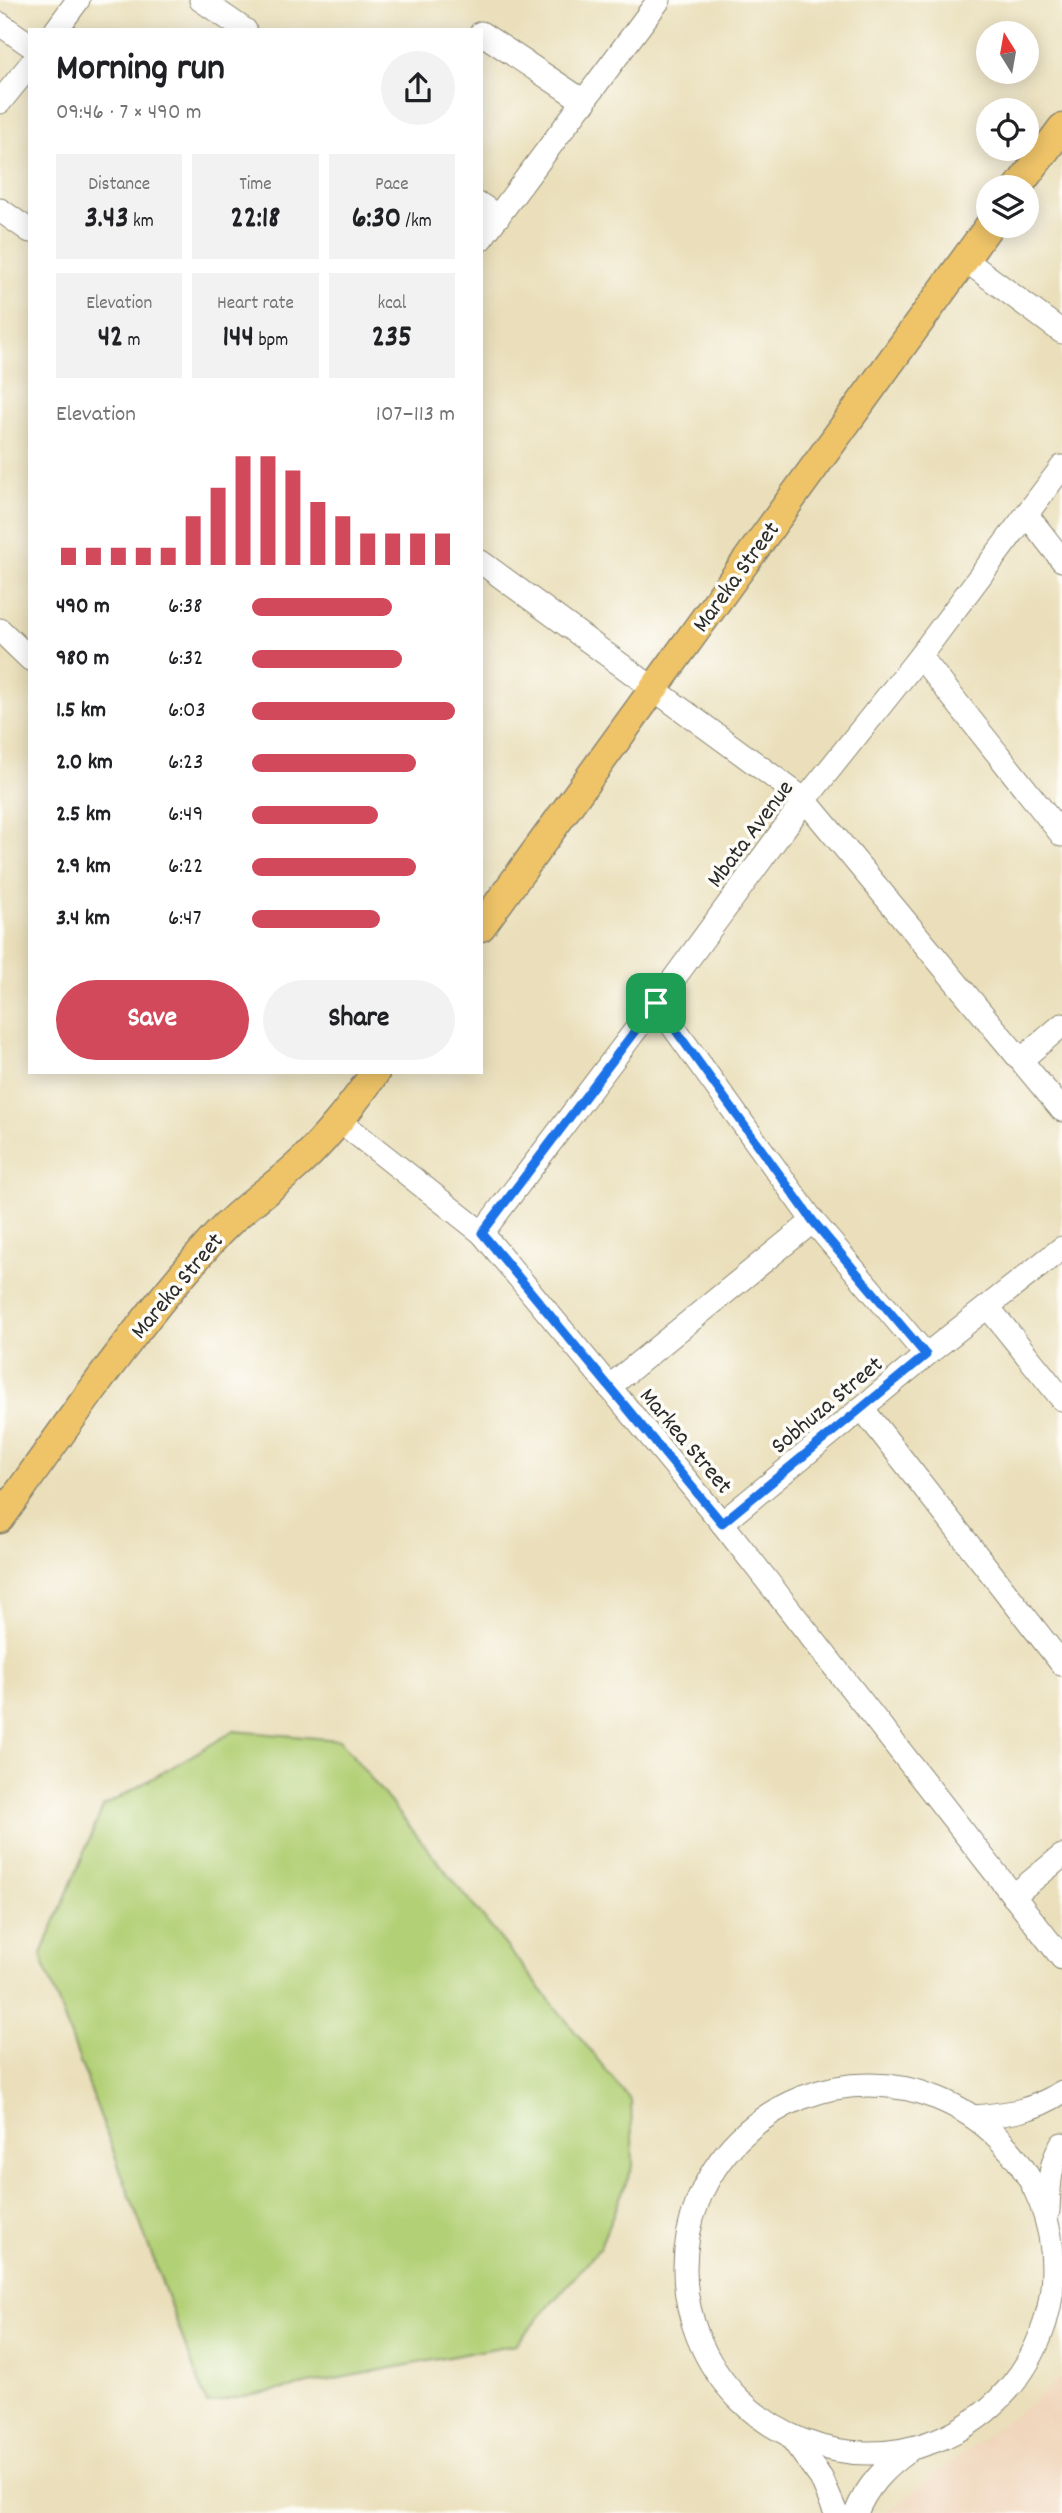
<!DOCTYPE html>
<meta charset="utf-8">
<style>
body{margin:0;font-family:Dekko,sans-serif;background:#f2f2f2;color:#202124;height:100vh;display:flex;flex-direction:column;font-size:26px;white-space:nowrap}
*{box-sizing:border-box;margin:0}
p{font-size:23px;color:#757577}
.icon{flex:none;width:38px;height:38px;fill:none;stroke:currentColor;stroke-width:2;stroke-linecap:round;stroke-linejoin:round}
.map{position:relative;flex:1;overflow:hidden}
.drawer{position:absolute;left:28px;top:28px;width:455px;height:1046px;display:flex;flex-direction:column;background:#fff;border-radius:0px;box-shadow:0 4px 18px #0003}
.drawer>*{flex:none}
.needle{width:46px;rotate:349deg}
.controls{position:absolute;left:976px;top:21px;display:grid;gap:14px}
.controls a{display:grid;place-items:center;width:63px;height:63px;border-radius:50%;background:#fff;box-shadow:0 4px 18px #0003;font-size:35px}
.pin{position:absolute;display:grid;place-items:center;width:60px;height:60px;color:#fff;margin:-30px;border-radius:14px;box-shadow:0 4px 10px #0006}
.round{display:grid;place-items:center;flex:none;width:74px;height:74px;border-radius:37px;background:#f2f2f2}
.headline{display:flex;align-items:center;justify-content:space-between;height:119px;padding:0 28px}
h1{font-size:38px;font-weight:700;line-height:52px}
.metrics{display:grid;grid-template-columns:repeat(3,1fr);gap:10px;height:119px;padding:7px 28px}
.metrics div{display:grid;align-content:center;border-radius:0px;background:#f2f2f2;text-align:center}
.metrics b{font-size:30px;font-weight:700}
.metrics small{font-size:19px;font-weight:400}
.metrics p{font-size:19px}
.chart{height:196px;padding:14px 28px}
.chart p{display:flex;justify-content:space-between}
.chart svg{width:100%;height:126px;margin-top:7px;stroke:#d1495b;stroke-width:6}
.button{display:flex;gap:14px;margin-top:auto;padding:14px 28px}
.button a{flex:1;height:80px;border-radius:42px;background:#d1495b;color:#fff;font-size:28px;font-weight:700;line-height:80px;text-align:center}
.button a+a{background:#f2f2f2;color:#202124}
ul{padding:0 28px;list-style:none;font-size:23px}
li{display:grid;grid-template-columns:112px 84px 1fr;align-items:center;height:52px}
li i{height:18px;border-radius:9px;background:#d1495b}
.map>svg:first-child{display:block}
.built{fill:#f0d6bc}
.grass{fill:#b2d076;stroke:#6e7e50;stroke-width:2}
.lines{fill:none;stroke-linecap:round;stroke-linejoin:round}
.minor-casing{stroke:#8a8572;stroke-width:25}
.major-casing{stroke:#8a8572;stroke-width:31}
.minor{stroke:#fff;stroke-width:23}
.major{stroke:#efc469;stroke-width:28}
.route-casing{stroke:#fff;stroke-width:14}
.route{stroke:#1a73e8;stroke-width:9}
.labels{text-anchor:middle;stroke-width:7;stroke-linejoin:round;paint-order:stroke}
.street-label{font-size:24px;fill:#2b2b2b;stroke:#fdfcf7}
</style>
<div class="map">
<svg width="1062" height="2513" viewBox="0 0 1062 2513">
<rect width="100%" height="100%" fill="#fdfcf7"/>
<filter id="ink" filterUnits="userSpaceOnUse"><feTurbulence type="fractalNoise" baseFrequency=".0143" numOctaves="2"/><feDisplacementMap in="SourceGraphic" scale="14" xChannelSelector="R" yChannelSelector="G"/><feConvolveMatrix kernelMatrix="1 2 1 2 8 2 1 2 1" color-interpolation-filters="sRGB"/></filter>
<filter id="wash" filterUnits="userSpaceOnUse"><feTurbulence type="fractalNoise" baseFrequency=".00686" numOctaves="4" result="noise"/><feDisplacementMap in="SourceGraphic" scale="28" xChannelSelector="R" yChannelSelector="G"/><feGaussianBlur stdDeviation="1.57" result="paint"/><feColorMatrix in="noise" values="0 0 0 0 0 0 0 0 0 0 0 0 0 0 0 0 0 1.4 0 .05"/><feComposite in="paint" operator="in"/></filter>
<g filter="url(#wash)">
<rect width="100%" height="100%" fill="#eadfba"/>
<polygon class="built" points="1062,2378 1062,2513 886,2513"/>
<polygon class="grass" points="234,1731 340,1740 631,2101 633,2166 599,2249 516,2344 207,2404 41,1956 103,1807"/>
</g>
<g filter="url(#ink)">
<g class="lines">
<g class="minor-casing">
<g id="minor">
<polyline points="201,0 245,30"/>
<polyline points="0,24 30,45"/>
<polyline points="56,30 78,0"/>
<polyline points="481,33 585,102"/>
<polyline points="0,102 30,65"/>
<polyline points="481,205 498,217"/>
<polyline points="0,210 30,231"/>
<polyline points="481,239 659,0"/>
<polyline points="964,259 1062,332"/>
<polyline points="1027,515 1062,560"/>
<polyline points="481,562 805,800 1062,1110"/>
<polyline points="0,630 30,659"/>
<polyline points="920,656 1062,835"/>
<polyline points="656,1003 813,1221 926,1355"/>
<polyline points="1021,1060 1062,1025"/>
<polyline points="340,1121 482,1233 722,1523 1062,1958"/>
<polyline points="482,1233 656,1003 805,800 920,656 1062,467"/>
<polyline points="988,1307 1062,1399"/>
<polyline points="609,1387 813,1221"/>
<polyline points="862,1408 1062,1664"/>
<polyline points="722,1523 926,1355 1062,1248"/>
<polyline points="1013,1896 1062,1856"/>
<circle cx="869" cy="2269" r="184"/>
<path d="M975,2117C1009,2114 1033,2111 1062,2092"/>
<path d="M1048,2211C1049,2187 1049,2164 1062,2144"/>
<polyline points="790,2436 821,2478 836,2513"/>
<path d="M856,2513C867,2486 884,2468 908,2451"/>
</g>
</g>
<g class="major-casing">
<g id="major">
<polyline points="1018,187 1062,128"/>
<polyline points="481,927 989,226"/>
<path d="M0,1519C69,1422 136,1324 216,1236C241,1208 273,1188 300,1163C329,1136 352,1105 375,1073"/>
</g>
</g>
<use href="#minor" class="minor"/>
<use href="#major" class="major"/>
</g>
</g>
<g class="lines" filter="url(#ink)">
<g class="route-casing">
<polygon id="route" points="656,1003 813,1221 926,1355 722,1523 482,1233"/>
</g>
<use href="#route" class="route"/>
</g>
<g class="labels">
<g class="street-label">
<text transform="translate(735 576) rotate(-54)" y="8">Mareka Street</text>
<text transform="translate(749 833) rotate(-53)" y="8">Mbata Avenue</text>
<text transform="translate(176 1285) rotate(-50)" y="8">Mareka Street</text>
<text transform="translate(826 1404) rotate(-40)" y="8">Sobhuza Street</text>
<text transform="translate(687 1440) rotate(50)" y="8">Markea Street</text>
</g>
</g>
</svg>
<div class="controls">
<a><svg class="needle" viewBox="-14 -14 28 28"><path d="M0-13l5 13h-10z" fill="#e53935"/><path d="M0 13l5-13h-10z" fill="#757577"/></svg></a>
<a><svg class="icon" aria-label="locate" viewBox="0 0 24 24"><circle cx="12" cy="12" r="6"/><path d="M12 2v4M12 18v4M2 12h4M18 12h4"/></svg></a>
<a><svg class="icon" aria-label="layers" viewBox="0 0 24 24"><path d="M12 4l9 5-9 5-9-5zM3 14l9 5 9-5"/></svg></a>
</div>
<div class="pin" style="left:656px;top:1003px;background:#1e9e55"><svg class="icon" aria-label="arrive" viewBox="0 0 24 24"><path d="M6 21V4h12l-3 4 3 4H6"/></svg></div>
<section class="drawer">
<div class="headline"><div><h1>Morning run</h1><p>09:46 · 7 × 490 m</p></div><a class="round"><svg class="icon" aria-label="share" viewBox="0 0 24 24"><path d="M12 15V3M7 8l5-5 5 5M5 13v7h14v-7"/></svg></a></div>
<div class="metrics">
<div><p>Distance</p><b>3.43<small> km</small></b></div>
<div><p>Time</p><b>22:18</b></div>
<div><p>Pace</p><b>6:30<small> /km</small></b></div>
</div>
<div class="metrics">
<div><p>Elevation</p><b>42<small> m</small></b></div>
<div><p>Heart rate</p><b>144<small> bpm</small></b></div>
<div><p>kcal</p><b>235</b></div>
</div>
<div class="chart"><p><span>Elevation</span>107–113 m</p>
<svg viewBox="0 0 160 44" preserveAspectRatio="none"><path d="M5 44V38M15 44V38M25 44V38M35 44V38M45 44V38M55 44V27M65 44V17M75 44V6M85 44V6M95 44V11M105 44V22M115 44V27M125 44V33M135 44V33M145 44V33M155 44V33"/></svg>
</div>
<ul>
<li><b>490 m</b>6:38<i style="width:69%"></i></li>
<li><b>980 m</b>6:32<i style="width:74%"></i></li>
<li><b>1.5 km</b>6:03<i style="width:100%"></i></li>
<li><b>2.0 km</b>6:23<i style="width:81%"></i></li>
<li><b>2.5 km</b>6:49<i style="width:62%"></i></li>
<li><b>2.9 km</b>6:22<i style="width:81%"></i></li>
<li><b>3.4 km</b>6:47<i style="width:63%"></i></li>
</ul>
<div class="button"><a>Save</a><a>Share</a></div>
</section>
</div>
